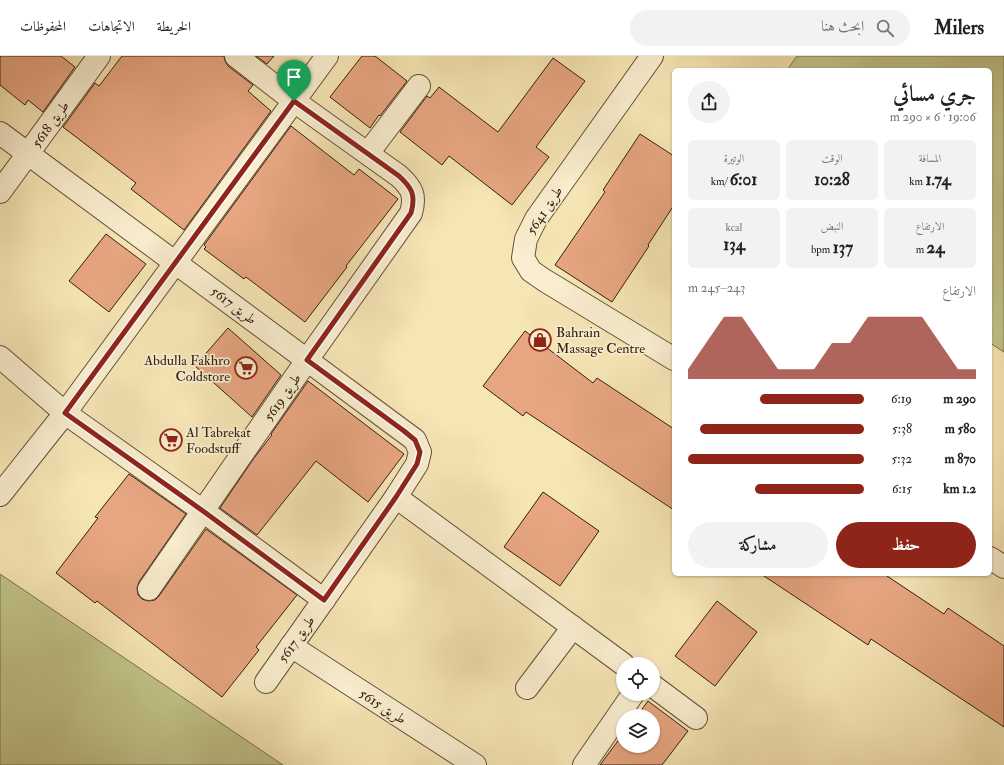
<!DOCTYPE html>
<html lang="ar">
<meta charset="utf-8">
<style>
body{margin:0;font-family:"IM FELL Double Pica",Amiri,serif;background:#f2f2f2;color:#222;direction:rtl;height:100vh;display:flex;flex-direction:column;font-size:15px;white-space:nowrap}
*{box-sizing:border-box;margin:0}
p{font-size:13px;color:#767676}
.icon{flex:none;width:22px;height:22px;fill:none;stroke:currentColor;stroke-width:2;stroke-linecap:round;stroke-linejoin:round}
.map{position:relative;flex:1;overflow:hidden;direction:ltr}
.side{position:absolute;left:672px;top:12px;width:320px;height:508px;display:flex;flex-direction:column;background:#fff;border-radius:6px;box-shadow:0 1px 3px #0004;direction:rtl}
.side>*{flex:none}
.buttons{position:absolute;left:616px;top:601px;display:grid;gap:8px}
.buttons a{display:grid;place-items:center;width:44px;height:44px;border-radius:50%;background:#fff;box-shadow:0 1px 3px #0004;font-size:20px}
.pin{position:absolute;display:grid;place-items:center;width:34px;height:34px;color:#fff;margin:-41px -17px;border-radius:50% 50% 50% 0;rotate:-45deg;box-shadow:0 0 4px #0007}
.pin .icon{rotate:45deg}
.round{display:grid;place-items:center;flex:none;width:42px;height:42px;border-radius:21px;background:#f2f2f2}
.summary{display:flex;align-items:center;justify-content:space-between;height:68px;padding:0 16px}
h1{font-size:22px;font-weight:700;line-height:30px}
.metrics{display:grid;grid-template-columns:repeat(3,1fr);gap:6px;height:68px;padding:4px 16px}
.metrics div{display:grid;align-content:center;border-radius:6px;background:#f2f2f2;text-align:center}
.metrics b{font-size:17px;font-weight:700}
.metrics small{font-size:11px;font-weight:400}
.metrics p{font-size:11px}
.chart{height:112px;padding:8px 16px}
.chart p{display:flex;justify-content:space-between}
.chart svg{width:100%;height:72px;margin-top:4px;fill:#8f2418;opacity:.7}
.button{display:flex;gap:8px;margin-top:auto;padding:8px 16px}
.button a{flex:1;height:46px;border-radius:24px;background:#8f2418;color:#fff;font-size:16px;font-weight:700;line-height:46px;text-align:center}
.button a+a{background:#f2f2f2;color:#222}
ul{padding:0 16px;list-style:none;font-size:13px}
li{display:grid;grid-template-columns:64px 48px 1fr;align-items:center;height:30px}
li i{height:10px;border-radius:5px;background:#8f2418}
header{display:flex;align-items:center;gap:24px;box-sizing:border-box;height:56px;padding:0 20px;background:#fff;border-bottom:1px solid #e0e0e0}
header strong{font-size:19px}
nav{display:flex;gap:22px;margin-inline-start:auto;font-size:14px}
.search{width:280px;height:36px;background:#f2f2f2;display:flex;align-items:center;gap:10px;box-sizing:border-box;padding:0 14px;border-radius:22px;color:#767676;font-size:15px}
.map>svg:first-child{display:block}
.green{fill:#c1c38a;stroke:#7a724c}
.building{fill:#e7a681;stroke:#33200f}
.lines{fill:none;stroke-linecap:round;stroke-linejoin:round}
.street-casing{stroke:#645138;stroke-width:24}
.street{stroke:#f9eecf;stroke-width:22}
.route-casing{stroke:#fff;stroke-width:8}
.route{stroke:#8f2418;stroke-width:5}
.labels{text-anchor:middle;stroke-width:3.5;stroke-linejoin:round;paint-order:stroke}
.street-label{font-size:14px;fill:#33200f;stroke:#f9eecf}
.poi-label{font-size:14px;fill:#33200f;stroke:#f9eecf;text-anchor:start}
</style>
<header>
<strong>Milers</strong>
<div class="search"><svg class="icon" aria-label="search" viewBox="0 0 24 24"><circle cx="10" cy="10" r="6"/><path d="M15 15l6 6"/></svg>ابحث هنا</div>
<nav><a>الخريطة</a><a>الاتجاهات</a><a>المحفوظات</a></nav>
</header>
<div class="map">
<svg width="1004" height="709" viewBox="0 0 1004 709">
<rect width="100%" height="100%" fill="#f6e5b5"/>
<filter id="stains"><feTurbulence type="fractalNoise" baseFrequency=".005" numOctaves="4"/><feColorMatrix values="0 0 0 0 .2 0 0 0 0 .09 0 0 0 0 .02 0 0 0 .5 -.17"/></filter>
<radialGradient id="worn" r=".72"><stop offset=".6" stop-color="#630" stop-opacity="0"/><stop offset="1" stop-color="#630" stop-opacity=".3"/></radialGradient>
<g class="green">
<polygon points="797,0 1004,0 1004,296 990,287 990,14 787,14"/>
<polygon points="0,518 283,709 0,709"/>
</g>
<g class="building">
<polygon points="0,0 61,0 75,11 43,56 28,44 25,49 0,29"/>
<polygon points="122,0 224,0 225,5 228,10 253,29 248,35 271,55 184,174 131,133 136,127 63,71 95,27 99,30"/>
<polygon points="256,0 274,0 267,8"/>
<polygon points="362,0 375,0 407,25 380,60 379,59 370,72 330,41"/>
<polygon points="553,2 585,25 536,91 549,101 512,149 449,100 442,109 400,76 427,40 430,42 439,31 498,76"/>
<polygon points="291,70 354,119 359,113 398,143 346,210 347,211 305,266 246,221 244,223 204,193 206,191 204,189"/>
<polygon points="640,78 674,100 674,149 648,189 649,190 612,246 555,209 605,136 603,134"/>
<polygon points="106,178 146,208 109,256 69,225"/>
<polygon points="228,272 281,319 252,361 195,310"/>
<polygon points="525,275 593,327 597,322 674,373 674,454 526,356 523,360 483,330"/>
<polygon points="308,325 404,398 368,446 316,405 257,479 220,452 254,402 272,379 271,378"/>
<polygon points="129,418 186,458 139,526 137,532 138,539 142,543 148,545 155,544 159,540 206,473 297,539 256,591 259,594 222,641 97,545 95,547 56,517 98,462 95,461"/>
<polygon points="543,436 599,475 560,530 504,491"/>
<polygon points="761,518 884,518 944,558 948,552 1004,590 1004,671 871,583 868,589"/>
<polygon points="717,545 757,576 715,630 675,600"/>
<polygon points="648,645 688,675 662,709 600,709 623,678 623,690 653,690 653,660 637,660"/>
</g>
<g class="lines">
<g class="street-casing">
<g id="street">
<polyline points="652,0 536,163 526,183 523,202 531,215 544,224 674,303"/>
<polyline points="0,77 415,384 420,396 417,408 396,441 266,626"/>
<polyline points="368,97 419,30"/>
<polyline points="0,136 99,0"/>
<polyline points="0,301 65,357 203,455 324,544"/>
<polyline points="0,439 65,357 327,0"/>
<polyline points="396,441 623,608"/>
<polyline points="990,502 1004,511"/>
<path d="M149,533L307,304L411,157C416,139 412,132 399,120L294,45L236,0"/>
<polyline points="291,590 475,709"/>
<polyline points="653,630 696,662"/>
<polyline points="527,632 573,571"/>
<polyline points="584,709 633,638"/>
</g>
</g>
<use href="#street" class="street"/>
</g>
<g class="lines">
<g class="route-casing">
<path id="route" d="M294,45L399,120C412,132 416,139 411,157L307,304L404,375L415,384L420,396L417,408L396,441L324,544L203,455L65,357Z"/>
</g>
<use href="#route" class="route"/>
</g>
<defs>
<g id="shop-ring" transform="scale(1.15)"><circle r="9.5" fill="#f9eecf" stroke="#8f2418" stroke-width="1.5"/><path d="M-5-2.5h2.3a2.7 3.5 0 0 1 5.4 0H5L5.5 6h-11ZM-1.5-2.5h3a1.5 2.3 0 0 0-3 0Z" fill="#8f2418"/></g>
<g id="supermarket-ring" transform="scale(1.15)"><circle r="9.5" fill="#f9eecf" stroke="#8f2418" stroke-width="1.5"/><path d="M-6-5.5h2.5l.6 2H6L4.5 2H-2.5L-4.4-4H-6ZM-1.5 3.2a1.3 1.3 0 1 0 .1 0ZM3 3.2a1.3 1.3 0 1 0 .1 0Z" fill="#8f2418"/></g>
</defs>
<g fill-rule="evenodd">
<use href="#shop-ring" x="540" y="284"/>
<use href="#supermarket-ring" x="246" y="312"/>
<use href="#supermarket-ring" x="171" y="384"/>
</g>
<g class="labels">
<g class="street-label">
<text transform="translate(50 68) rotate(-54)" y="5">طريق 5618</text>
<text transform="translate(544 154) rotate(-57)" y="5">طريق 5641</text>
<text transform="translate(234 249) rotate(37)" y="5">طريق 5617</text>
<text transform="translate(282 341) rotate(-55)" y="5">طريق 5619</text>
<text transform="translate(296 583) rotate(-55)" y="5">طريق 5617</text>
<text transform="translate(383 650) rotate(33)" y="5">طريق 5615</text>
</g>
<g class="poi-label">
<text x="556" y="281">Bahrain<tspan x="556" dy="16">Massage Centre</tspan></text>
<text x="230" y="309" text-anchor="end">Abdulla Fakhro<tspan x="230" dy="16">Coldstore</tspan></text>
<text x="186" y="381">Al Tabrekat<tspan x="186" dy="16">Foodstuff</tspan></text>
</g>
</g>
<rect width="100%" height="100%" filter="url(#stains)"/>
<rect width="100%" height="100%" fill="url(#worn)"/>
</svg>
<div class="buttons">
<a><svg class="icon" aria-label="locate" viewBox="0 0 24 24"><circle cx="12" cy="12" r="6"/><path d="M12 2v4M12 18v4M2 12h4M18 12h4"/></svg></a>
<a><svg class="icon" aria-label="layers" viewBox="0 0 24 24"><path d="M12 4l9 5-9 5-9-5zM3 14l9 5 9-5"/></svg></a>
</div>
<div class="pin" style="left:294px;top:45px;background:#1e9e55"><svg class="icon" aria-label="arrive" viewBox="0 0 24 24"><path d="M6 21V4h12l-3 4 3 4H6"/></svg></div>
<section class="side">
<div class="summary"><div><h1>جري مسائي</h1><p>19:06 · 6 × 290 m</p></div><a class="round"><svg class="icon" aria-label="share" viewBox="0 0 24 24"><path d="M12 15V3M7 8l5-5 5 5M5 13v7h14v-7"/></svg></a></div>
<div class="metrics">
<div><p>المسافة</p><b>1.74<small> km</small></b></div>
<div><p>الوقت</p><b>10:28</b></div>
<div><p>الوتيرة</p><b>6:01<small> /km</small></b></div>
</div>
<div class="metrics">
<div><p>الارتفاع</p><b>24<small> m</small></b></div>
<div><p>النبض</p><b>137<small> bpm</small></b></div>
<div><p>kcal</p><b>134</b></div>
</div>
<div class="chart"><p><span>الارتفاع</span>243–245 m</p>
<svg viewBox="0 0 160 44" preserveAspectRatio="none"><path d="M0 44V38L10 22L20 6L30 6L40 22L50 38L60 38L70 38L80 22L90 22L100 6L110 6L120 6L130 6L140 22L150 38L160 38V44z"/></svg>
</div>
<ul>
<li><b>290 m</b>6:19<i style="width:59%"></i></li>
<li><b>580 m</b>5:38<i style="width:93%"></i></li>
<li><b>870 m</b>5:32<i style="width:100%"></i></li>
<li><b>1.2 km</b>6:15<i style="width:62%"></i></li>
</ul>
<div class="button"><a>حفظ</a><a>مشاركة</a></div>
</section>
</div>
